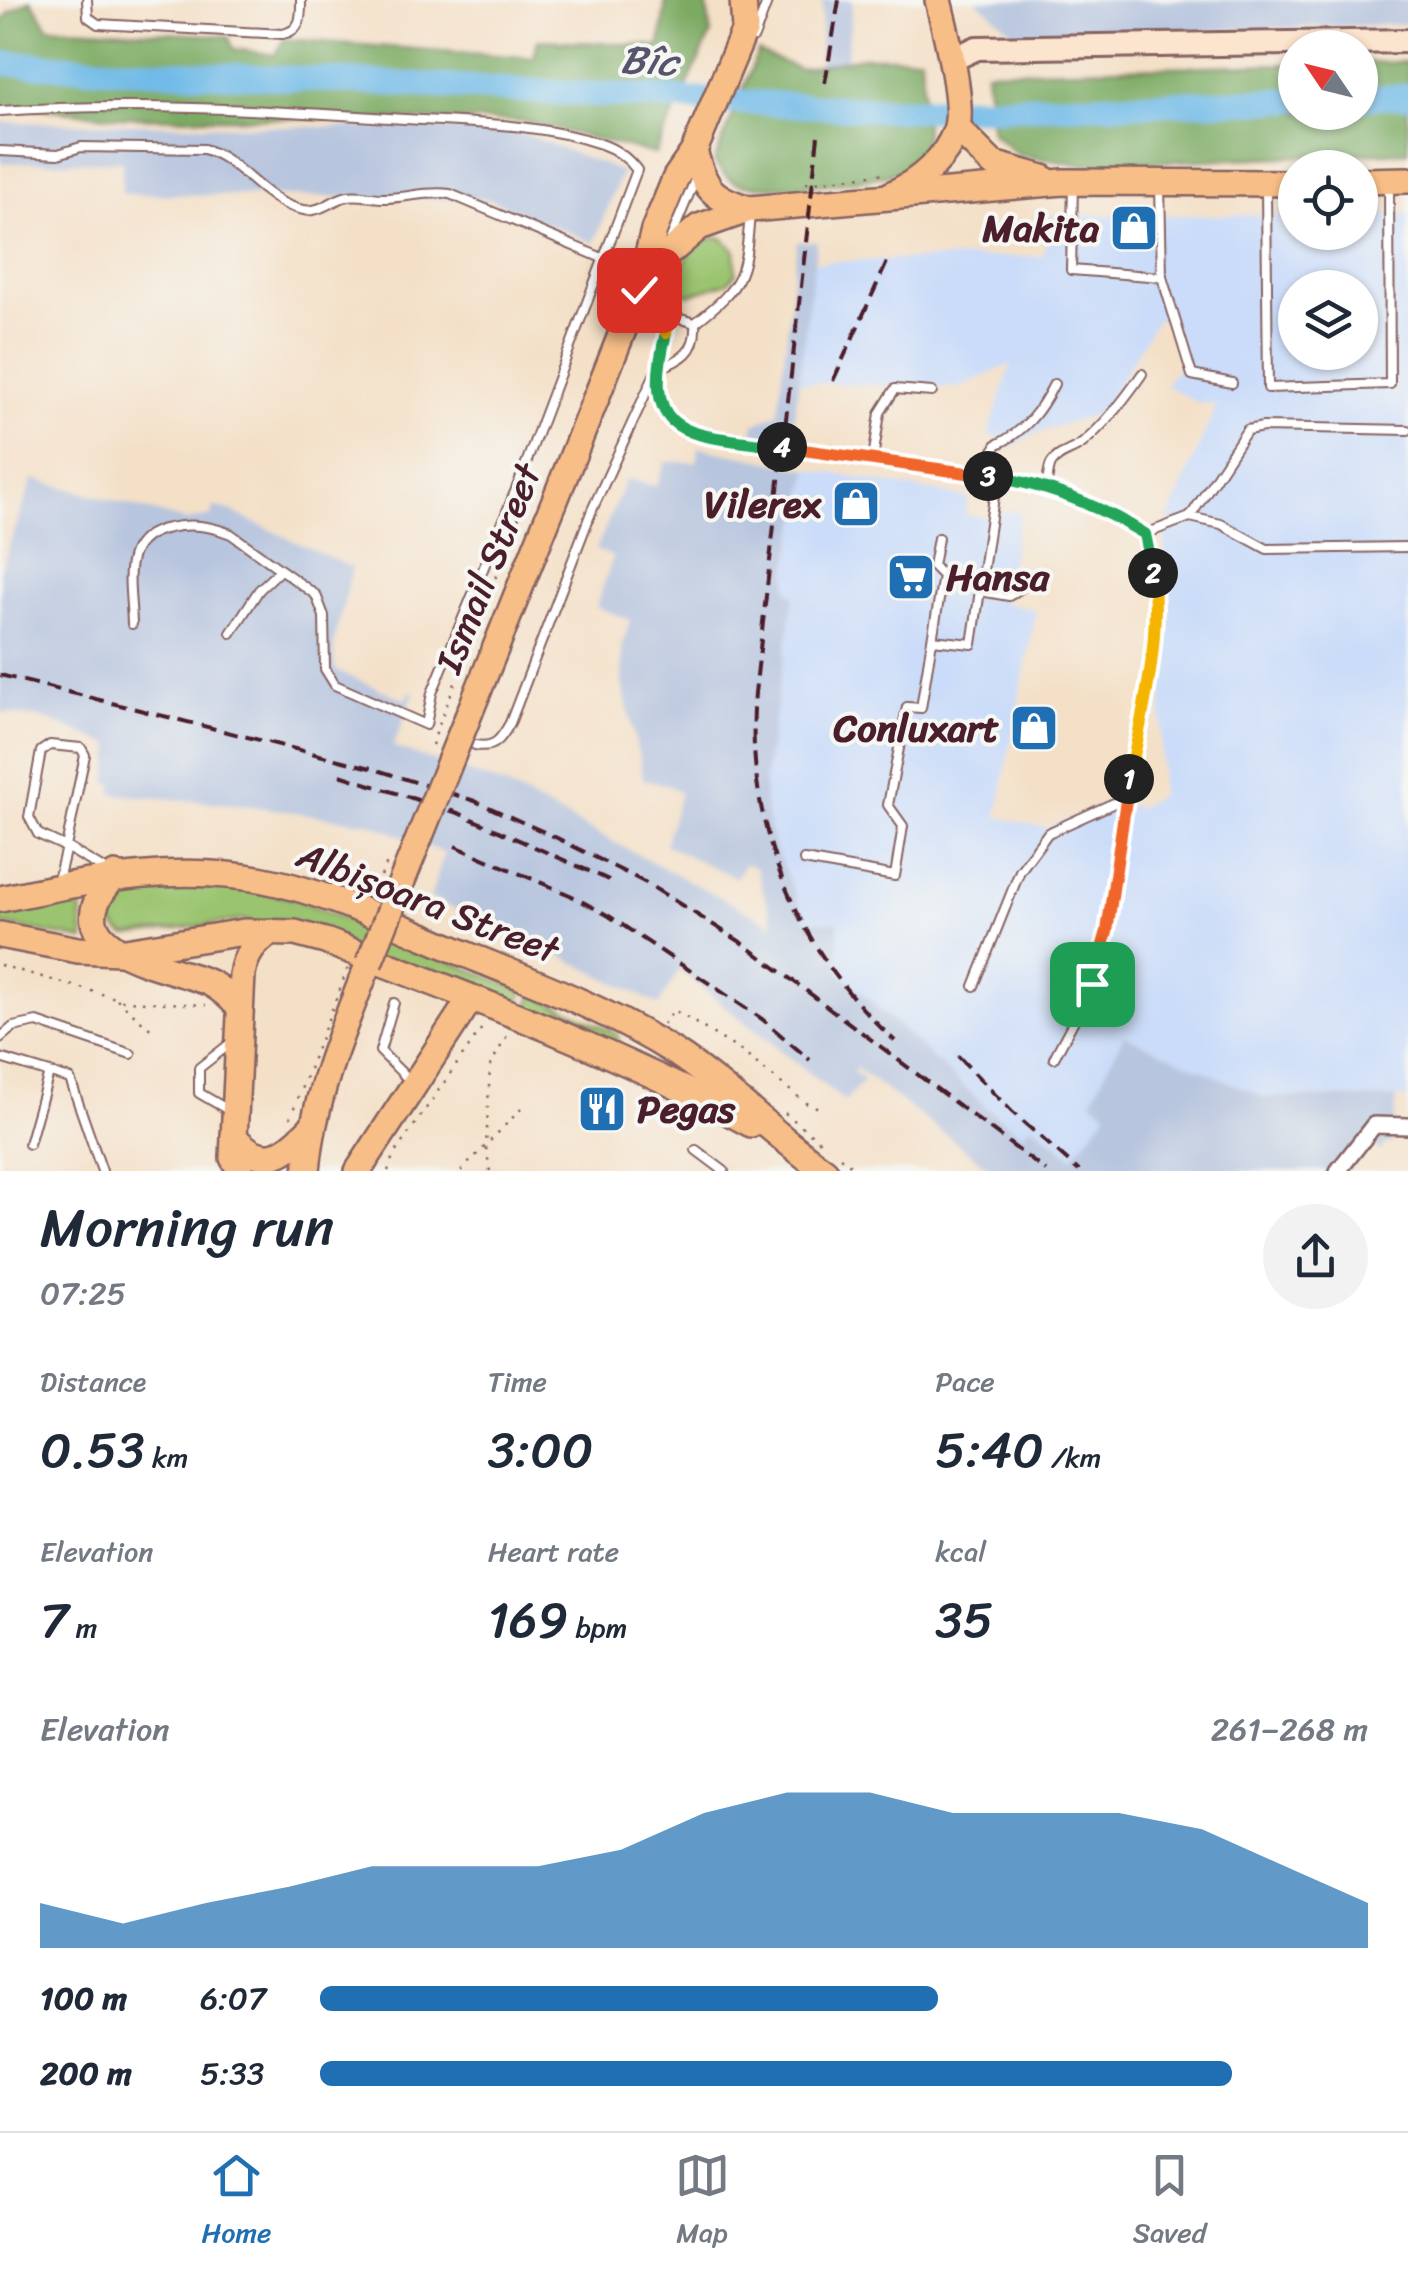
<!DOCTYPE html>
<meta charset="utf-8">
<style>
body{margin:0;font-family:Sriracha,sans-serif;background:#f2f2f3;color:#1f2937;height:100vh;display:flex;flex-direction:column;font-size:38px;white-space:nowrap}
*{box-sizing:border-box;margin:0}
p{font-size:32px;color:#747a83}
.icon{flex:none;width:55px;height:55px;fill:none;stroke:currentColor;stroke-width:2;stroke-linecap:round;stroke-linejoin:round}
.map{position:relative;height:1171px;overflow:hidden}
.drawer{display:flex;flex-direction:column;background:#fff;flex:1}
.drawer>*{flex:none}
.needle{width:65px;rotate:305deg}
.tools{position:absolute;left:1278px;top:30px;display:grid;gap:20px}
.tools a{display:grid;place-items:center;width:100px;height:100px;border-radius:50%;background:#fff;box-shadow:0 2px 8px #0004;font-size:50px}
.pin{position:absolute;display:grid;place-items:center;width:85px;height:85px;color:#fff;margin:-42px;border-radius:20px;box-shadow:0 5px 15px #0006}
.km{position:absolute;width:50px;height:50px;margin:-25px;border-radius:50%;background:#222;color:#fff;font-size:28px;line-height:50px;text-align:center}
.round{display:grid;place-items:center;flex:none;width:105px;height:105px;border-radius:52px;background:#f2f2f3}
.overview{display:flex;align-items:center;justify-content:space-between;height:170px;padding:0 40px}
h1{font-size:55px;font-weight:600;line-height:75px}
.stats{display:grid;grid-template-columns:repeat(3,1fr);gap:15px;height:170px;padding:10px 40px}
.stats div{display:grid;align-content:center}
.stats b{font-size:50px;font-weight:600}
.stats small{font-size:28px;font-weight:400}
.stats p{font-size:28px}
.chart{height:280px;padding:20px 40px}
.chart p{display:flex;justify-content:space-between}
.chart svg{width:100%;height:180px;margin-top:10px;fill:#1f6fb2;opacity:.7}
ul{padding:0 40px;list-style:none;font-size:32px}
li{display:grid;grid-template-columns:160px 120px 1fr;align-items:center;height:75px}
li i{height:25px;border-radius:12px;background:#1f6fb2}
.dock{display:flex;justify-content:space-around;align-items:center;height:140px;border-top:2px solid #e0e1e3;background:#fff;font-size:28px;color:#747a83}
.dock a{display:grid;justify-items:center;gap:5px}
.dock .selected{color:#1f6fb2}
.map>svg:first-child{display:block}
.built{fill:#cadcf9;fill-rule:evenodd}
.industrial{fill:#b7c5de}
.green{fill:#9bc470;stroke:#72724e;stroke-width:2.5}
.forest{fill:#7caa62;stroke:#636446;stroke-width:2.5}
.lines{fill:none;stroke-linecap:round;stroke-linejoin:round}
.river{stroke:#6eb9e7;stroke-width:25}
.lane-casing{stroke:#866362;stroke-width:12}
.street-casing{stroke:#866362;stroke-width:20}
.secondary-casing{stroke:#866362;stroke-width:28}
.primary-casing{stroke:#866362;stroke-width:30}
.path{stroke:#866362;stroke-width:2.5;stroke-dasharray:2.5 8;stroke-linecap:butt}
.lane{stroke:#fff;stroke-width:8}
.street{stroke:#fff;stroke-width:15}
.secondary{stroke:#fce5cf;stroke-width:22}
.primary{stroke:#f7be88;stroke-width:25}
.rail{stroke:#4a1f2b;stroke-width:4;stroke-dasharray:15 8;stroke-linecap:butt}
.primary-bridge-casing{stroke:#866362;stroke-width:30;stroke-linecap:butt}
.path-bridge{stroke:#866362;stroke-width:2.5;stroke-dasharray:2.5 8;stroke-linecap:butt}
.primary-bridge{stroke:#f7be88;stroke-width:25}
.split-1-casing{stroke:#fff;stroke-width:20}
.split-2-casing{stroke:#fff;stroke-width:20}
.split-3-casing{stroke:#fff;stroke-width:20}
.split-4-casing{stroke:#fff;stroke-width:20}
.split-5-casing{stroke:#fff;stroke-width:20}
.split-6-casing{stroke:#fff;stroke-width:20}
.split-1{stroke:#f0652b;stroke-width:12}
.split-2{stroke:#f5b400;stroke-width:12}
.split-3{stroke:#22a559;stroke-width:12}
.split-4{stroke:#f0652b;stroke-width:12}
.split-5{stroke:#22a559;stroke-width:12}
.split-6{stroke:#f5b400;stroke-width:12}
.labels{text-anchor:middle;stroke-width:8;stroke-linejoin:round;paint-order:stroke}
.poi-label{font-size:38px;font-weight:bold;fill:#4a1f2b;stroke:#f6f6f2;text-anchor:end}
.street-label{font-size:38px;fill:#4a1f2b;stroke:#f6f6f2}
.water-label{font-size:40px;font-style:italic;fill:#57556d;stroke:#f6f6f2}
</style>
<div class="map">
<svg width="1408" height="1171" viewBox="0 0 1408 1171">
<rect width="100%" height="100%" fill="#f6f6f2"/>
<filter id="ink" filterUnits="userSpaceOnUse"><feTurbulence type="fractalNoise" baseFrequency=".01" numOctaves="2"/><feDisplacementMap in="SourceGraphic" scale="20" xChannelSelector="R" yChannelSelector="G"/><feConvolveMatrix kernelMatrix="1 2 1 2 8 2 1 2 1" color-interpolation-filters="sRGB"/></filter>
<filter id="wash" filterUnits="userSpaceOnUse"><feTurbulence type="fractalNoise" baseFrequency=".0048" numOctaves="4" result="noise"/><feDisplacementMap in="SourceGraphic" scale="40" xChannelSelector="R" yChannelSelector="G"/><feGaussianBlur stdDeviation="2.25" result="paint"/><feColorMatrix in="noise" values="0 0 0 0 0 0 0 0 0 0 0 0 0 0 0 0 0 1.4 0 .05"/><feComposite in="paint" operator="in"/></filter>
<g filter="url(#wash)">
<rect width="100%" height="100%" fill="#f4e0c7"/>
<path class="built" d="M1360,214H1408V1098L1262,1097L1124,1035L1107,1112L1074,1157L1032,1124L1023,1135L988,1109L837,971L838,922L806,921L773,842L765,804L764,780L793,597L788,589L787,569L809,469L968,498L966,515L999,519L1001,511L1020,512L1003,603L1036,610L997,817L1047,828L1111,801L1109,815L1134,804L1136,809L1160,795L1165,538L1169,517L1217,404L1198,403L1165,385L1181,363L1171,322L1157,319L1101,413L1034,434L1007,450L1006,438L988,436L1011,364L958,388L798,382L814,262L1043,256L1050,215H1295V232H1360ZM1295,288H1360V352H1295Z"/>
<g class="industrial">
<polygon points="823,0 853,0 844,81 818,79"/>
<polygon points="976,0 1408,0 1408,24 1018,36"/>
<polygon points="0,122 458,129 527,135 622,172 594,243 489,199 122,194 122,161 0,163"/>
<polygon points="817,241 791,441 754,435 754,424 778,413 797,242"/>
<polygon points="699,447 809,469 787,569 788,589 794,597 764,780 765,804 773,842 806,921 838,922 838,971 988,1109 1022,1134 1032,1124 1073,1157 1107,1112 1091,1101 1124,1035 1263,1097 1397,1098 1392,1143 1383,1144 1383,1151 1367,1144 1349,1171 994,1171 856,1068 853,1072 864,1080 845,1102 679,970 659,1005 552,951 430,898 444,853 369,823 244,805 112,794 114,784 107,783 112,746 49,720 0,712 0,571 33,479 187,521 211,516 214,507 230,511 352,568 334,642 334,663 337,671 406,700 410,691 414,693 393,747 504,785 774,925 756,868 745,863 736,878 665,845 680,793 668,785 644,780 622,683 622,647 630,620 596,607 613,557 596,550 626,479 656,486 666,462 697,462"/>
</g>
<g class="green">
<path d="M721,237L735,250L736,274L728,282L688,295L680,288C678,261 694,239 721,237Z"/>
<path d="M167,883L251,889L298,900L519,989L523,992L519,1005L244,920L128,936C105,928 97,895 125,887C138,884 153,884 167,883Z"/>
<polygon points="87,889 81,910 84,940 0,924 0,915"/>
<polygon points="534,994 611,1031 618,1036 618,1042 614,1045 527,1010"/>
</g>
<g class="forest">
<polygon points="31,0 48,27 228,36 234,49 275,55 284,39 534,58 538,40 660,46 666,0 706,0 711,34 655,154 523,121 117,117 0,104 0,24 10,12"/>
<path d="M758,52L799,69L863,57H921L926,148C921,154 916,162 910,166C889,182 761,193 737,183C727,179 720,170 714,162Z"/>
<polygon points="1408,62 1408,152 1082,165 1018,155 991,132 986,71 1295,64 1295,112 1360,112 1360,63"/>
</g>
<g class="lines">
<g class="river">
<polyline points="0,63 890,110 1295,100"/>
<polyline points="1360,98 1408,96"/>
</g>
</g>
</g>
<g filter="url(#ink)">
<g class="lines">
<g class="lane-casing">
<g id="lane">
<path d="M87,0L88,17L98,24L283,34C302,30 301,16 301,0"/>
<polyline points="754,37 768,0"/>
<path d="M0,111C134,102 270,110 404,119C469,123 539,123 601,144C616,149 627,157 637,170L519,482L432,693L426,725L335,685L325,669L324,616L316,595L231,534C211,526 190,523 169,528C117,538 131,583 132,624"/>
<path d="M0,151L58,154L81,147L204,149C242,160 263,203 304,210C320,213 333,199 348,196C361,194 375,199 388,198C409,197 429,191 450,194L626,268"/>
<polyline points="1073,187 1071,270 1162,277 1160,186"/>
<polyline points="1266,188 1268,388 1390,384 1389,186"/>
<polyline points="670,240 697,175"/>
<polyline points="1162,277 1192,375 1232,383"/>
<path d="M670,316L695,323C697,352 682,360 657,369C656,396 659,417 685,430L997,477L1062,491L1145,534C1176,613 1134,738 1121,819C1114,864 1113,911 1102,955C1092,991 1071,1025 1054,1058"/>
<path d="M695,323C745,284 745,275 750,213"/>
<polyline points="873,459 880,413 895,389 932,392"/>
<path d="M985,475L996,445C1025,431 1040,412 1054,384"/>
<path d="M1046,488C1048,481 1048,470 1051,464C1058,452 1074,451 1084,442C1107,422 1125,399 1142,374"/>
<polyline points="1190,517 1247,430 1263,427 1408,430"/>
<polyline points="1145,534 1190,517 1221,524 1267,549 1408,547"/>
<polyline points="980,591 1009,596 1024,586"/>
<polyline points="231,633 259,590 279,571"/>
<polyline points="932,640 943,576 933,566 938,538"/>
<polygon points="50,745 81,748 85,755 66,847 38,834 29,817 41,751"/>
<path d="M475,745C495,749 501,739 510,723L592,510L657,369L670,316L659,297L643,292"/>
<polyline points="804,860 895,876 903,826 888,805 907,707 921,708 932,640 972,644 997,477"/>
<polyline points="57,884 66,847 107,871"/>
<polyline points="974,986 1020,871 1048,833 1125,798"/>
<polyline points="394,1003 380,1051 410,1081"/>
<polyline points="0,1038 13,1027 37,1022 131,1054"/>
<polyline points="0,1058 70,1079 102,1171"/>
<polyline points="230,1111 199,1093 199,1068 231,1043"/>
<polyline points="29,1144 49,1073"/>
<polyline points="696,1150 724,1171"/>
</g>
</g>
<g class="street-casing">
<polyline id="street" points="1338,1171 1374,1125 1408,1126"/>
</g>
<g class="secondary-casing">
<polyline id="secondary" points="951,60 977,48 1408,41"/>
</g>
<g class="primary-casing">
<g id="primary">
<polyline points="957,128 993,164 1043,178"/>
<path d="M694,151C705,189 711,198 750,209"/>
<polyline points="1360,181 1408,180"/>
<path d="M892,194C919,182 946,159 956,130C965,105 945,28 938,0"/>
<polyline points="639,290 662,259 699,227 750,209 1063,182 1295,183"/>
<polyline points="596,398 639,290 654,230 676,177 694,151 745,29 743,0"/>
<path d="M115,875C109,883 101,892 97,901C73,956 178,968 210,983C222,989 231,998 240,1008"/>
<path d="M0,899C92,880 184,861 278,883C344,899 407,930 470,956C540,984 612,1012 676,1053C729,1088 773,1134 825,1171"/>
<path d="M0,935L78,950L119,952L244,932L295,933L325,941C469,996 615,1051 751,1124"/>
<path d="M234,1137C265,1171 285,1155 313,1126"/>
<path d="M241,1171L233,1158L242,975C245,955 254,943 271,932"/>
<path d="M307,1171C313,1099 342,1030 369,963"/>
<polyline points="358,1171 471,998"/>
</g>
</g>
<g class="path">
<polyline points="806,183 887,173"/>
<polyline points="439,725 530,488"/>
<polyline points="372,895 387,863"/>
<polyline points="0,965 126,1001 206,1005"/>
<polyline points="117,999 156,1034"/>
<polyline points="663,1024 674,1010 741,1051 806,1103 819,1108"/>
<polyline points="785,1113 826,1146"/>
<polyline points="840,1157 858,1171"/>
<polyline points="388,1171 393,1156 484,1025"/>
<polyline points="461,1171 521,1109"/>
<polyline points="490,1171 486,1147 490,1066 509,1032"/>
</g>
<use href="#lane" class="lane"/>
<use href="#street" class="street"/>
<use href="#secondary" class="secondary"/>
<use href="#primary" class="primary"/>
<g class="rail">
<polyline points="825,83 839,0"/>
<path d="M818,136L755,693C744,826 797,952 895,1041"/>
<polyline points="833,381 888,260"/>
<polyline points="0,675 371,768 475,801 555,837 646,883 744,944 1046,1171"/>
<polyline points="340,775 458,813 609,880"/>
<polyline points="455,846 570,895 609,916 762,1019 810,1060"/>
<polyline points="958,1056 1012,1112 1079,1171"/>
</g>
<g class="primary-bridge-casing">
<polyline id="primary-bridge" points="369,963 596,398"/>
</g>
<g class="path-bridge">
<polyline points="432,745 439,725"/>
<polyline points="290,1118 349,965"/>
</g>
<use href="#primary-bridge" class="primary-bridge"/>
</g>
</g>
<g class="lines" filter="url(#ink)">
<g class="split-1-casing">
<polyline id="split-1" points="1092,984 1107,931 1129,779"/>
</g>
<g class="split-2-casing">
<path id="split-2" d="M1129,779C1143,712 1161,642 1153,573"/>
</g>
<g class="split-3-casing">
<path id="split-3" d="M988,476C1046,484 1096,504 1145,534L1153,573"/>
</g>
<g class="split-4-casing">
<polyline id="split-4" points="782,447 988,476"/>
</g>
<g class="split-5-casing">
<path id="split-5" d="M666,333C638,445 694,433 782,447"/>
</g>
<g class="split-6-casing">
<path id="split-6" d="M639,290C665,298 673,305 666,333"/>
</g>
<use href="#split-1" class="split-1"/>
<use href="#split-2" class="split-2"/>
<use href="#split-3" class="split-3"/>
<use href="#split-4" class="split-4"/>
<use href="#split-5" class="split-5"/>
<use href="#split-6" class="split-6"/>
</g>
<defs>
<g id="shop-square" transform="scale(2.5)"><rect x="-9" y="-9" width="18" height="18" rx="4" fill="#1f6fb2" stroke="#f6f6f2"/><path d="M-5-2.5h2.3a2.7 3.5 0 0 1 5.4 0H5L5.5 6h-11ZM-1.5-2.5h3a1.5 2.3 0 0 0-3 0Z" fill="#fff"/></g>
<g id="supermarket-square" transform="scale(2.5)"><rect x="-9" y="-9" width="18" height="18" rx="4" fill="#1f6fb2" stroke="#f6f6f2"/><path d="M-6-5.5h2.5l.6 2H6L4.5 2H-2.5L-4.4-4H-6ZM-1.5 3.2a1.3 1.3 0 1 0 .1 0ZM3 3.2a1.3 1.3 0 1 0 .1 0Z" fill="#fff"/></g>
<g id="restaurant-square" transform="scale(2.5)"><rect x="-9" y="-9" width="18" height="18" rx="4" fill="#1f6fb2" stroke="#f6f6f2"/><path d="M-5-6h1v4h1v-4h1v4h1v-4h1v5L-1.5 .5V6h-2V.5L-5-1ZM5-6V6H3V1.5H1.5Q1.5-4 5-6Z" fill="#fff"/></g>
</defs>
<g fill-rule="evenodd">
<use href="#shop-square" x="1134" y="228"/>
<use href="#shop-square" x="856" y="504"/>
<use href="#supermarket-square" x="911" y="577"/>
<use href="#shop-square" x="1034" y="728"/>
<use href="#restaurant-square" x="602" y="1109"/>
</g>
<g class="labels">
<g class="poi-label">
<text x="1099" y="241">Makita</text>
<text x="821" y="517">Vilerex</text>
<text x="946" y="590" text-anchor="start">Hansa</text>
<text x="999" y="741">Conluxart</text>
<text x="637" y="1122" text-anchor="start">Pegas</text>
</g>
<g class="street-label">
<text transform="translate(488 568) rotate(-68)" y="13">Ismail Street</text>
<text transform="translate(428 902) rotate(21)" y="13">Albișoara Street</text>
</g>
<g class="water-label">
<text transform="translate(649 60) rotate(3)" y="14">Bîc</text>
</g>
</g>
</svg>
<div class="tools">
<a><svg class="needle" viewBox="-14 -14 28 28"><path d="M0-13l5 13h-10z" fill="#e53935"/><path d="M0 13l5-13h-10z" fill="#747a83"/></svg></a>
<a><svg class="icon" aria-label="locate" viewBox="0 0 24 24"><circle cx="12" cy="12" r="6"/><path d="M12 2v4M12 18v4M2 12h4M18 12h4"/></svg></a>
<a><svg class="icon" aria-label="layers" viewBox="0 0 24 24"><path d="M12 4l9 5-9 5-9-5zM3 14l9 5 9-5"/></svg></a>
</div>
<div class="pin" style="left:1092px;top:984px;background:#1e9e55"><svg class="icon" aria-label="arrive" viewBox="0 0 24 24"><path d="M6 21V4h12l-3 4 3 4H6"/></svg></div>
<div class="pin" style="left:639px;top:290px;background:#d93025"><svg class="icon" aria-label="check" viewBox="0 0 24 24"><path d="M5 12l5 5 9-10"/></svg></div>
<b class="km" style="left:1129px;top:779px">1</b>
<b class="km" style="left:1153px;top:573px">2</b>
<b class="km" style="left:988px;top:476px">3</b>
<b class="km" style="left:782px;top:447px">4</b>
</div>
<section class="drawer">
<div class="overview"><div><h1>Morning run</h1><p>07:25</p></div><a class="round"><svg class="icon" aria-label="share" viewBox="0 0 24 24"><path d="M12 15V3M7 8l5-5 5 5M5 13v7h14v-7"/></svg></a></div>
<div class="stats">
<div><p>Distance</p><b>0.53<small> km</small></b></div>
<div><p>Time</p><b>3:00</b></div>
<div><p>Pace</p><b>5:40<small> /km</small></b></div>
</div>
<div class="stats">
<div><p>Elevation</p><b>7<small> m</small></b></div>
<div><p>Heart rate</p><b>169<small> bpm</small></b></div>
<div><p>kcal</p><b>35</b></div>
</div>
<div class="chart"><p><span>Elevation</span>261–268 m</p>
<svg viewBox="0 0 160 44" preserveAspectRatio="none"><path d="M0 44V33L10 38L20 33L30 29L40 24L50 24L60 24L70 20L80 11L90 6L100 6L110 11L120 11L130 11L140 15L150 24L160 33V44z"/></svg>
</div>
<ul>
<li><b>100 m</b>6:07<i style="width:59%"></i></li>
<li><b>200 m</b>5:33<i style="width:87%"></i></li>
</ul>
</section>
<nav class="dock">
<a class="selected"><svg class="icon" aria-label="home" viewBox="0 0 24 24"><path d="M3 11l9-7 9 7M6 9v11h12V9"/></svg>Home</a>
<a><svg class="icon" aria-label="map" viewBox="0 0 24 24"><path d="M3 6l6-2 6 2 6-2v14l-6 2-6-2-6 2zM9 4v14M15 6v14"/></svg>Map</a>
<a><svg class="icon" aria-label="saved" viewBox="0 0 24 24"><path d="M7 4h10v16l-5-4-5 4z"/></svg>Saved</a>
</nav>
